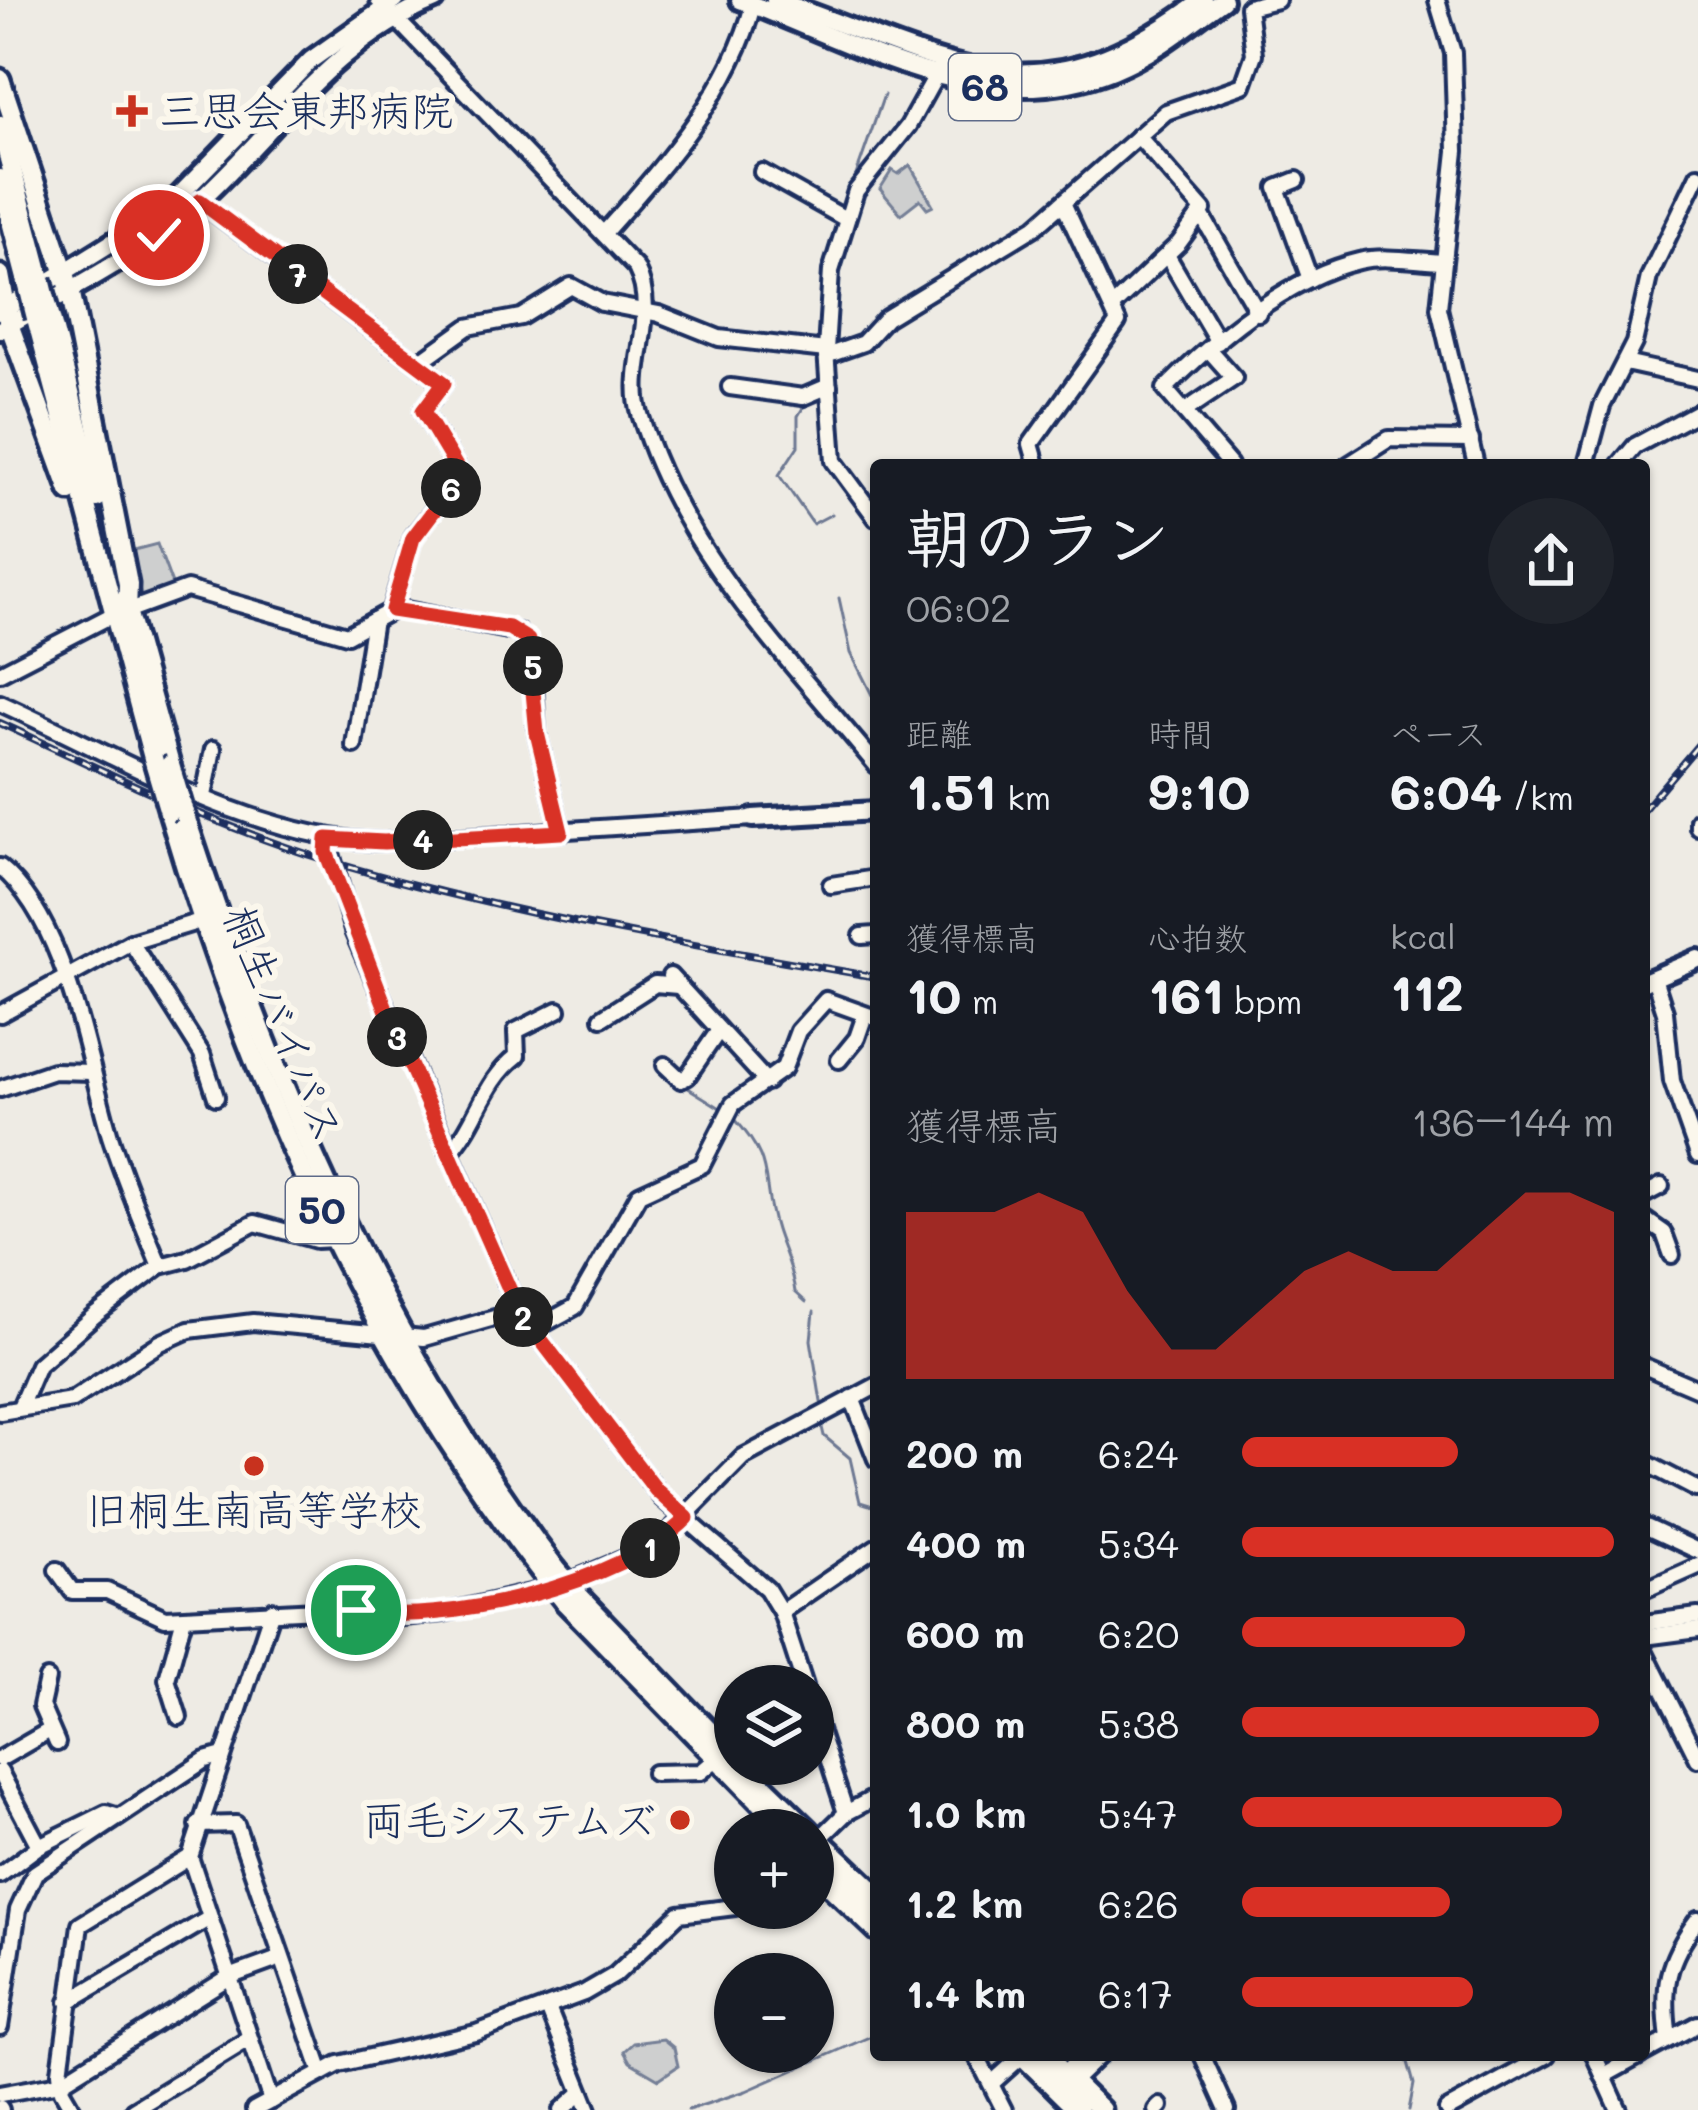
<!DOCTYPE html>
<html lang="ja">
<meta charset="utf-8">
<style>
body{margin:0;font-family:Mali,"Klee One",sans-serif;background:#20242c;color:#f1f3f6;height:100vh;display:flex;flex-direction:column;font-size:45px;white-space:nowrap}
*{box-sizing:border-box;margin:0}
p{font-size:39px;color:#9ea1a6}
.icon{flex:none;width:66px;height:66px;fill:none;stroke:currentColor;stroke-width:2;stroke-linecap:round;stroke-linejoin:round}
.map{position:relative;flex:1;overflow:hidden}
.side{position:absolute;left:870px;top:459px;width:780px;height:1602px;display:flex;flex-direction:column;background:#171b24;border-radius:12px;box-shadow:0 3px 9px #0004}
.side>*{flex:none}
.controls{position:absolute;left:714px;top:1665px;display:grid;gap:24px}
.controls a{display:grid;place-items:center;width:120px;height:120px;border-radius:50%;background:#171b24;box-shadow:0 3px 9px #0004;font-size:60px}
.pin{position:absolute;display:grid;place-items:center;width:102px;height:102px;color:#fff;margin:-51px;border:6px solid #fff;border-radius:50%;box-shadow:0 3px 12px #0007}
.km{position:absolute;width:60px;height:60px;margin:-30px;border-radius:50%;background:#222;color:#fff;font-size:33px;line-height:60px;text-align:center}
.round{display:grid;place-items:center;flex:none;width:126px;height:126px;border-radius:63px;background:#20242c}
.headline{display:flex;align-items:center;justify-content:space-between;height:204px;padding:0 36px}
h1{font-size:66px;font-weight:700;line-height:90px}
.figures{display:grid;grid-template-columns:repeat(3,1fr);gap:18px;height:204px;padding:12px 36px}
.figures div{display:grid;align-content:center}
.figures b{font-size:51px;font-weight:700}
.figures small{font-size:33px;font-weight:400}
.figures p{font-size:33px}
.chart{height:336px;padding:24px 36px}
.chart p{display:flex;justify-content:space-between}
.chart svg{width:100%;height:216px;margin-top:12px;fill:#d93025;opacity:.7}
ul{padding:0 36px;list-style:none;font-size:39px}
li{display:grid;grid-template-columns:192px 144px 1fr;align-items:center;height:90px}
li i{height:30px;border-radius:15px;background:#d93025}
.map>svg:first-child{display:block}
.green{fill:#cecfcf;stroke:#747f96;stroke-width:3}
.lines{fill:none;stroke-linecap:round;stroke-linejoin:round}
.stream{stroke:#6d7892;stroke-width:3}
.minor-casing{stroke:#1b2f5e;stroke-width:22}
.major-casing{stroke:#1b2f5e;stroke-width:26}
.highway-casing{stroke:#1b2f5e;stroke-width:27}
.minor{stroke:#fbf7ec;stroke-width:14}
.major{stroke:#fbf7ec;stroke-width:16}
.highway{stroke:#fbf7ec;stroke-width:18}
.rail-casing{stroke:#1b2f5e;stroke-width:8}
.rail{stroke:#fbf7ec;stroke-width:3;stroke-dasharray:9;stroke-linecap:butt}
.highway-bridge-casing{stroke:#1b2f5e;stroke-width:27;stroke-linecap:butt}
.highway-bridge{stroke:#fbf7ec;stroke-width:18}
.route-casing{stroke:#fff;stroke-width:24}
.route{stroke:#d93025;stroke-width:15}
.poi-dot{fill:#c8321e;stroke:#fbf7ec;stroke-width:4.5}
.labels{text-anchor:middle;stroke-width:12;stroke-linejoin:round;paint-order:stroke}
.shield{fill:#fbf7ec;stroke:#5e6b89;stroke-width:3}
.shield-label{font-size:39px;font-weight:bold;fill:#1b2f5e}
.poi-label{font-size:42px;fill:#1b2f5e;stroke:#fbf7ec;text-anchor:start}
.street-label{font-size:42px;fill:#1b2f5e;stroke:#fbf7ec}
</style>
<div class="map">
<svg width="1698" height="2110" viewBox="0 0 1698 2110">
<rect width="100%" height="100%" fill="#eeebe4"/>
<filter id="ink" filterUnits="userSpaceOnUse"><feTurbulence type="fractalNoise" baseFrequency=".00833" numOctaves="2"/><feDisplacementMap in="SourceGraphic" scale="24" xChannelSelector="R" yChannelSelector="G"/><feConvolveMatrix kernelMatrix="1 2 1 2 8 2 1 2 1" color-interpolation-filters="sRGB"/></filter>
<g filter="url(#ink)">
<g class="green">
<polygon points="910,165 933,205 927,208 920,199 901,214 880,189 892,170 898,174"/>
<polygon points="157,544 173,587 142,600 130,551"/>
<polygon points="663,2039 674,2048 678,2066 659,2079 630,2062 624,2051 633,2043"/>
</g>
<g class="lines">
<g class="stream">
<polyline points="854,181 884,95"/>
<polyline points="806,403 798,416 798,446 779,475 813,524 832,514"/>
<polyline points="839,598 851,653 876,703"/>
<polyline points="693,1080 714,1049"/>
<polyline points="685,1086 722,1109"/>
<path d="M734,1118C777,1166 759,1176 776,1230C783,1252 792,1268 795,1292L806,1302"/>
<polyline points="814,1312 811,1340 821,1402"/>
<polyline points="821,1423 824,1436 850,1458 860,1502 876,1507"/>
<polyline points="1406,2055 1414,2084 1409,2110"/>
<polyline points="688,2110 746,2091 876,2034"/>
</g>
<g class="minor-casing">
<g id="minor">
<path d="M378,0L636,268C660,314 626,367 640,414C681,551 787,657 876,765"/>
<polyline points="1437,0 1453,53 1456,151 1439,308 1476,465"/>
<polyline points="762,172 844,218"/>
<polyline points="1297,180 1277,188 1310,279"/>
<polyline points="199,201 444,383 423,411 457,468 457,480 413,537 391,610"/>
<polyline points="1201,214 1258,313"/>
<path d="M604,233C662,167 731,92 753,5"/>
<polyline points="1167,255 1218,342"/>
<polyline points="1115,304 1179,243 1203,210 1138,136"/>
<polyline points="826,356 863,343 886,318 1035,227 1166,112 1243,85 1254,54 1248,7 1277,0"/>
<polyline points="418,363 468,327 521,317 571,286 602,303 659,314 719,338 826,350"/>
<polyline points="1625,363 1698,379"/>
<polyline points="730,387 803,397 829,386"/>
<polyline points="1185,411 1234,378 1209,350"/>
<polyline points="1037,465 1031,444 1118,322 1064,205"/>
<path d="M1230,465L1165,389C1216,338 1286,278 1359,261C1384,255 1416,261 1443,262"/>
<polyline points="1348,465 1389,439 1471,440"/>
<polyline points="1586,465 1602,406 1634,343 1649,277 1698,175"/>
<polyline points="1619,465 1635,446 1698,412"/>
<polyline points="876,518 834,461 826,350 831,271 856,191 908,126 939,70"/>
<polyline points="127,611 187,589 347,635 396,608 518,632 532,651 537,733 561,832"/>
<polyline points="0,673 114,614"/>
<path d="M0,703C116,755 256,841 384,842L753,818"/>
<polyline points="354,745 374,620"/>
<polyline points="204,796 213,749"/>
<polyline points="1698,820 1698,827"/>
<polyline points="327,839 353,931 519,1311 662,1498 767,1589 781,1612 805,1686"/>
<path d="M0,867C67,921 86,1056 110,1136C124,1180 142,1223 160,1266"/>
<polyline points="831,885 876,878"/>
<polyline points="862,936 876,935"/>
<polyline points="131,942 202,1054 216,1097"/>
<polyline points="670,976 767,1082"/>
<polyline points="1654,978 1665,1012 1672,1081 1698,1155"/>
<polyline points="0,1014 131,942 207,919"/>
<polyline points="602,1018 655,984 678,986"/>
<polyline points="839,1060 857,1038 865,1015"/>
<polyline points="665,1065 681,1080 687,1077 717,1033"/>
<polyline points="0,1089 53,1071 92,1072"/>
<path d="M449,1153C478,1123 482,1083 517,1056L516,1031L558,1010"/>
<polyline points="1644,1195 1661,1186"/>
<polyline points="1644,1219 1664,1233 1672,1255"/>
<polyline points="533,1330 575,1307 639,1194 702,1165 733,1104 784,1068 798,1031 826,1000 876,1018"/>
<polyline points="1644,1366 1698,1389"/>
<polyline points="852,1398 876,1459"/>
<polyline points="20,1407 38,1365 94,1316 160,1266 187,1259 255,1223 316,1240 335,1239"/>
<polyline points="0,1412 72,1400 160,1343 189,1330 253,1322 424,1338 519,1311"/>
<polyline points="1644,1462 1696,1489"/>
<polyline points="1644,1526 1698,1551"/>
<polyline points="57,1570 72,1591 107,1591 165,1618 336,1609 392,1618 443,1613 557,1587 655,1546 743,1457 876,1386"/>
<polyline points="1644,1590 1698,1566"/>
<polyline points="781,1612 876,1547"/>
<polyline points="1644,1623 1698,1616"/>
<polyline points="1644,1637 1698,1630"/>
<polyline points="1644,1651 1698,1759"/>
<polyline points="47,1679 41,1706 57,1743"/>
<polyline points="813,1712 846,1813"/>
<polyline points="179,1717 167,1679 184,1618"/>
<polyline points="0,1759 50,1730"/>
<polyline points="0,1772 39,1846"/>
<polyline points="654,1773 701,1772 715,1760"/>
<polyline points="198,1825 236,1824 322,2073"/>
<polyline points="814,1844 846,1813 876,1797"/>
<polyline points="813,1873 876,1933"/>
<polyline points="0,1875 39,1846 106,1813 119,1817"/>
<polyline points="68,2002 208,1919"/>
<polyline points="548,2008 589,2110"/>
<polyline points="0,2027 18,1910 35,1873 205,1760 223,1755"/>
<path d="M1669,2039C1662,1987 1666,1961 1698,1919"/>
<polyline points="1644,2053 1698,2024"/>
<polyline points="976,2055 1004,2110"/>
<polyline points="1202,2055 1227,2110"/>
<polyline points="1594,2055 1619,2110"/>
<polyline points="1603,2076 1641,2055"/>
<polyline points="1061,2079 1081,2055"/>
<polyline points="992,2083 1022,2056"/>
<polyline points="1070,2084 1100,2055"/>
<polyline points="0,2094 60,2083 229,1977 281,1958"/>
<polyline points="271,2101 190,1857 272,1610"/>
<polyline points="0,2108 1,2110"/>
<polyline points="73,2110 62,2091 60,2072 80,1925 190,1857"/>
<polyline points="133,2110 249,2039"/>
<polyline points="254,2110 339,2064 476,2033 584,1993 615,1975 679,1914 735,1907"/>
<polyline points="562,2110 580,2094"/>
<polyline points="1156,2110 1160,2106"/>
<polyline points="1447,2110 1547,2055"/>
</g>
</g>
<g class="major-casing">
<g id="major">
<path d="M740,0C858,44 985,122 1113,70C1154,54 1188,25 1223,0"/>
<path d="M775,0C953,61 1032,129 1203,0"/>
<polyline points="0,312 166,209 311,60 396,0"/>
<path d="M0,330C63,293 132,260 186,213C270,140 328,43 435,0"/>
<polyline points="753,818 876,811"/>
<polyline points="1644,982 1698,959"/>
</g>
</g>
<g class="highway-casing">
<g id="highway">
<polyline points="0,79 70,289 128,584 127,611"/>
<polyline points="0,125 41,279"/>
<polyline points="0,179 28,286"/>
<polyline points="0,275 9,324 70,491"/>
<polyline points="49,311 97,498"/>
<polyline points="36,318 153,758"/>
<polyline points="124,600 170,765"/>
<path d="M169,812C249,1083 368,1350 542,1573"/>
<path d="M186,819C273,1087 384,1345 556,1569"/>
<polyline points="580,1597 735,1758"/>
<polyline points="565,1602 787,1830"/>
<polyline points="741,1764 809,1830"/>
<polyline points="813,1834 876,1894"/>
<polyline points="813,1856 876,1915"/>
<polyline points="1022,2055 1078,2110"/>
<polyline points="1045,2055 1101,2110"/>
</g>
</g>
<use href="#minor" class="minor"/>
<use href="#major" class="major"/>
<use href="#highway" class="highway"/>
<g class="rail-casing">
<g id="rail">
<path d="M0,723C107,772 216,827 329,861C508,915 692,945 876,977"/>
<polyline points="1644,809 1698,745"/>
</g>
</g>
<use href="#rail" class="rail"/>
<g class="highway-bridge-casing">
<g id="highway-bridge">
<polyline points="41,279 49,311"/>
<polyline points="28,286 36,318"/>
<polyline points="153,758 169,812"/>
<polyline points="170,765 186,819"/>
<polyline points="556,1569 580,1597"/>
<polyline points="542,1573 565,1602"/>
</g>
</g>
<use href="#highway-bridge" class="highway-bridge"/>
</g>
</g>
<g class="lines" filter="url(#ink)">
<g class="route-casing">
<path id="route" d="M159,235L200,201L444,383L423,411L457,468V480L413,538L392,610L509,628L528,640L537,733L561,832L384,842L327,839L326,852L392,1024L519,1311L656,1490L687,1518C625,1582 441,1629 356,1610"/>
</g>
<use href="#route" class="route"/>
</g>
<g class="poi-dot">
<path d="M126 93h12v12h12v12h-12v12h-12v-12h-12v-12h12z"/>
<circle cx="254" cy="1466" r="12"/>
<circle cx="680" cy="1820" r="12"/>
</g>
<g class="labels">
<g class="shield">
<rect x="949" y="54" width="72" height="66" rx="9"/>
<rect x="286" y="1177" width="72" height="66" rx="9"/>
</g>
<g class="shield-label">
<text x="985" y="101">68</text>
<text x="322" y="1224">50</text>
</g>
<g class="poi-label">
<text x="159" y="126">三思会東邦病院</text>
<text x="254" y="1525" text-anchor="middle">旧桐生南高等学校</text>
<text x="656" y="1835" text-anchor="end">両毛システムズ</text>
</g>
<g class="street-label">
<text transform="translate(284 1024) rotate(68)" y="15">桐生バイパス</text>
</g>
</g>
</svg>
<div class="controls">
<a><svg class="icon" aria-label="layers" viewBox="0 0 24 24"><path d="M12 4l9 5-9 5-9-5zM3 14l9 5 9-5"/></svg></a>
<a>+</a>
<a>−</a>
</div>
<div class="pin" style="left:356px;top:1610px;background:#1e9e55"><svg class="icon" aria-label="arrive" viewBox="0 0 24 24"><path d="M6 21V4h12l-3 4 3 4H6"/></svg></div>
<div class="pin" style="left:159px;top:235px;background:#d93025"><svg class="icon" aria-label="check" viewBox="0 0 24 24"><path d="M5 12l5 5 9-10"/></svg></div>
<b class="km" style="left:650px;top:1548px">1</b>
<b class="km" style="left:523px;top:1317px">2</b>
<b class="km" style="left:397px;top:1037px">3</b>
<b class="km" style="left:423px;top:840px">4</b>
<b class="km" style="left:533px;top:666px">5</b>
<b class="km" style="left:451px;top:488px">6</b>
<b class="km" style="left:298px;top:274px">7</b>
<section class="side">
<div class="headline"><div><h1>朝のラン</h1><p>06:02</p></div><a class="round"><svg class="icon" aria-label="share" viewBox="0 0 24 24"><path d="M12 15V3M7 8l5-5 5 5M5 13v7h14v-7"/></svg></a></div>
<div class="figures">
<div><p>距離</p><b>1.51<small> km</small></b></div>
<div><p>時間</p><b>9:10</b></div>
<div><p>ペース</p><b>6:04<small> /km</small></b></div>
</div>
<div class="figures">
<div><p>獲得標高</p><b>10<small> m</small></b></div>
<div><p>心拍数</p><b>161<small> bpm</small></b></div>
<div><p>kcal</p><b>112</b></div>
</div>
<div class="chart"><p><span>獲得標高</span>136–144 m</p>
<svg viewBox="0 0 160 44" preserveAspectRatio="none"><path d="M0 44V10L10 10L20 10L30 6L40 10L50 26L60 38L70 38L80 30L90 22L100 18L110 22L120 22L130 14L140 6L150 6L160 10V44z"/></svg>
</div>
<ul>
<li><b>200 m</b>6:24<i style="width:58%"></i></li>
<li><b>400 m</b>5:34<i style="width:100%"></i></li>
<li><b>600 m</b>6:20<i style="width:60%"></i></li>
<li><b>800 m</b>5:38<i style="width:96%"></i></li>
<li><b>1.0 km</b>5:47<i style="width:86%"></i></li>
<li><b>1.2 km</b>6:26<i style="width:56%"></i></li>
<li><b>1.4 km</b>6:17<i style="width:62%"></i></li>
</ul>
</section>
</div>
